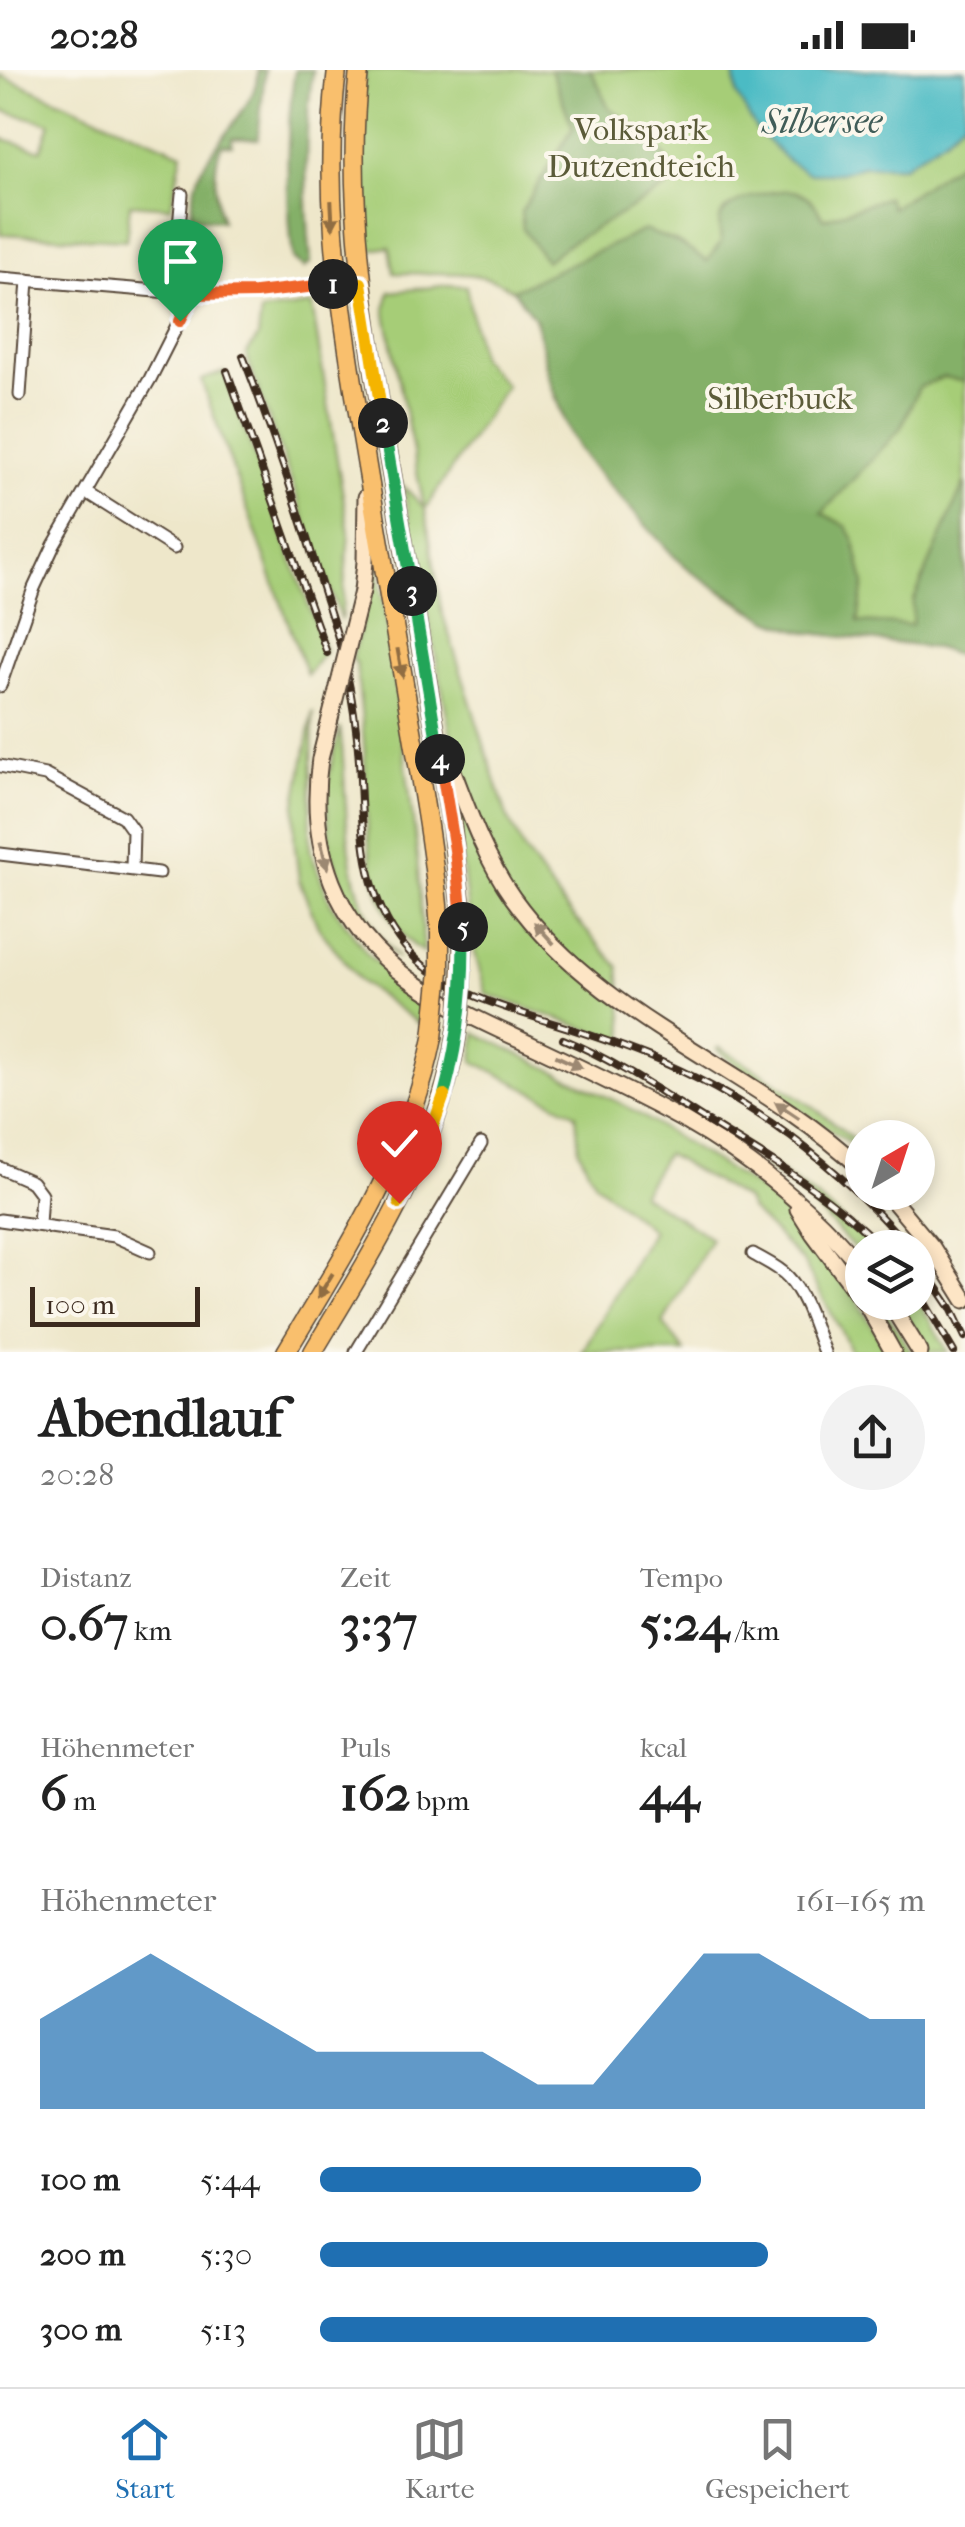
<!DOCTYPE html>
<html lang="de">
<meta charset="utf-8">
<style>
body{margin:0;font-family:"IM FELL French Canon",serif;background:#f2f2f2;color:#222;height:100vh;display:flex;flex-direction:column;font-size:38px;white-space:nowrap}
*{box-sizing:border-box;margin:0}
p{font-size:32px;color:#767676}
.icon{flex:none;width:55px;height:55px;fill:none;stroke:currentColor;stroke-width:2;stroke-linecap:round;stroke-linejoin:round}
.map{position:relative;height:1282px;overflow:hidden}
.details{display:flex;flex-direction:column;background:#fff;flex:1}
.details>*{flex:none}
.needle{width:65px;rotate:39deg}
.tools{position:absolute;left:845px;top:1050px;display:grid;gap:20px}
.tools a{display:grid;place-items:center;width:90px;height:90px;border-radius:50%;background:#fff;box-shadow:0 5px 15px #0003;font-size:50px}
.scale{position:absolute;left:30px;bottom:25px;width:170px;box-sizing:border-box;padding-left:10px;border:5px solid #3b2a1e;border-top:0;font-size:28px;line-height:35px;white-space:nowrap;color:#3b2a1e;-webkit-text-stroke:8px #fbf7ec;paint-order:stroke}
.pin{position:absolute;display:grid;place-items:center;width:85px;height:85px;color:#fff;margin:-102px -42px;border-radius:50% 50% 50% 0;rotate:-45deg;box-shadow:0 0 10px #0007}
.pin .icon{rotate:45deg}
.km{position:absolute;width:50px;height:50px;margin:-25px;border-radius:50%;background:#222;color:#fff;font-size:28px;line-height:50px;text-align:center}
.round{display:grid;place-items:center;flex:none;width:105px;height:105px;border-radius:52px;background:#f2f2f2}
.summary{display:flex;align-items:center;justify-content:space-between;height:170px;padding:0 40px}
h1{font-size:55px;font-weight:700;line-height:75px}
.metrics{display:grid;grid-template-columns:repeat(3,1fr);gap:15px;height:170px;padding:10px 40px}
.metrics div{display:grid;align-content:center}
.metrics b{font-size:50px;font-weight:700}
.metrics small{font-size:28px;font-weight:400}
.metrics p{font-size:28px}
.chart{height:280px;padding:20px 40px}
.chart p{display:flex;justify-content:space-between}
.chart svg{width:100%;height:180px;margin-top:10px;fill:#1f6fb2;opacity:.7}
ul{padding:0 40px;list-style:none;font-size:32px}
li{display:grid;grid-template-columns:160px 120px 1fr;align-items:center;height:75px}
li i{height:25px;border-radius:12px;background:#1f6fb2}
.status{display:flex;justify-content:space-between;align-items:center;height:70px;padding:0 50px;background:#fff;direction:ltr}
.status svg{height:28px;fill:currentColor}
.dock{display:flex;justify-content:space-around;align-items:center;height:140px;border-top:2px solid #e0e0e0;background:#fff;font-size:28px;color:#767676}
.dock a{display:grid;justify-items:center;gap:5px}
.dock .current{color:#1f6fb2}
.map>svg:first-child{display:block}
.green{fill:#a6cd77;stroke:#707c4a;stroke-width:2.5}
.forest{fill:#84b068;stroke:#606d43;stroke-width:2.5}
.water{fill:#4cbbc4;stroke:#447271;stroke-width:2.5}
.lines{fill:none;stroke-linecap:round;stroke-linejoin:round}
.minor-casing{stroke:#564638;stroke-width:15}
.secondary-casing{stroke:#564638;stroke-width:19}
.primary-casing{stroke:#564638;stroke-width:21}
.minor{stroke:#fff;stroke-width:11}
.secondary{stroke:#fde5c5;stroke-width:15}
.primary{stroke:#f9bf6d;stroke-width:18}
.rail-casing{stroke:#3b2a1e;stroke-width:8}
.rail{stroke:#fbf7ec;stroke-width:4;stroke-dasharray:11;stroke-linecap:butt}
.secondary-bridge-casing{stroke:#564638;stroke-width:19;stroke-linecap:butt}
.primary-bridge-casing{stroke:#564638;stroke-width:21;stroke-linecap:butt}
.secondary-bridge{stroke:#fde5c5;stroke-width:15}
.primary-bridge{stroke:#f9bf6d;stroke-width:18}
.oneway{fill:#906d42}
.oneway2{fill:#9c8872}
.split-1-casing{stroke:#fff;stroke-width:20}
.split-2-casing{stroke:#fff;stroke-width:20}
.split-3-casing{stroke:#fff;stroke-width:20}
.split-4-casing{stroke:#fff;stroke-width:20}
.split-5-casing{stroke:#fff;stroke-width:20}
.split-6-casing{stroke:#fff;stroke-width:20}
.split-7-casing{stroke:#fff;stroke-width:20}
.split-1{stroke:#f0652b;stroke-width:12}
.split-2{stroke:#f5b400;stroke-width:12}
.split-3{stroke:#22a559;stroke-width:12}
.split-4{stroke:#22a559;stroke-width:12}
.split-5{stroke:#f0652b;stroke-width:12}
.split-6{stroke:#22a559;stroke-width:12}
.split-7{stroke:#f5b400;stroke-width:12}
.labels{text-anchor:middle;stroke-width:8;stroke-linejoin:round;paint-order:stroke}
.park-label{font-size:32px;fill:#5b5b39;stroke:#fbf7ec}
.water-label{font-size:35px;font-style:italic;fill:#415d58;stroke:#fbf7ec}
</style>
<div class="status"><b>20:28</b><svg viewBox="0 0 49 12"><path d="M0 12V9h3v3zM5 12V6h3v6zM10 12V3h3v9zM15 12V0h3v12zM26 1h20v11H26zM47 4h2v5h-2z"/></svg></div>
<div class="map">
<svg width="965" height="1282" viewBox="0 0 965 1282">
<rect width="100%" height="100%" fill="#fbf7ec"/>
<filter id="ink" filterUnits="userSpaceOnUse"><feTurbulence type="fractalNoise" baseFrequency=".01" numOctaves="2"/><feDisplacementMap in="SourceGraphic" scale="20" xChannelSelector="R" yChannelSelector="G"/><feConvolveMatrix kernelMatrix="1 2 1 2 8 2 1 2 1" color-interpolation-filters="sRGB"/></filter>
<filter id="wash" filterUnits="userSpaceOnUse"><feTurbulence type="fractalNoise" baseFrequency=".0048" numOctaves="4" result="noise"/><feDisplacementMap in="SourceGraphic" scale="40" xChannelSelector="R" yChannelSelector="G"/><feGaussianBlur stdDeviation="2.25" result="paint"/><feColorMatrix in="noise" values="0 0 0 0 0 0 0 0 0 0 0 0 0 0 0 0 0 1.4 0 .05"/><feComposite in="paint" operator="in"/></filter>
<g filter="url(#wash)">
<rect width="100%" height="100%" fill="#eee7ca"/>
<g class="green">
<path d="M365,0H734L737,25L840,103L862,96H903L945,68L965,49V588L936,578L811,563C732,544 679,491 626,433C603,409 579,386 566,354C559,338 553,321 548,304C540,275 540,241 514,221C481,196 432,205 394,203L390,177L364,181L360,60Z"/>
<polygon points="0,5 182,83 171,137 130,134 126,170 0,164 0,68 41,80 50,53 0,40"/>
<polygon points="449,215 466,216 480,288 506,316 425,439 441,539 506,744 524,780 563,835 619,897 625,972 486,924 471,868 455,733 463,710 451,666 403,416 424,437 385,239 390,222"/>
<polygon points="312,235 349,463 341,550 246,285 258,267 261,242"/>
<polygon points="224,302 325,581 307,605 201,310"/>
<path d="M371,482H375L390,573L416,773L424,883C362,844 368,756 365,693C364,659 359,626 356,593L352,589L367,531Z"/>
<polygon points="313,641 310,780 331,834 369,886 420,926 419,954 360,911 318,857 299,810 294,768 296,733"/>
<path d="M340,658C349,726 339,803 378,864C384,872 391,880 398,888L349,835L330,779L326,718Z"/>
<polygon points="476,963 626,1036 770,1126 820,1178 851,1219 887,1282 850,1282 846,1270 803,1192 750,1139 746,1130 666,1084 641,1124 711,1168 663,1253 685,1282 582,1282 652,1160 595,1113 579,1081 576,1044 473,991"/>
<path d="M719,977C769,1007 819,1037 862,1077V1081L753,1009L717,979Z"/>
<polygon points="764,1091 818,1129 874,1177 862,1178 862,1187 805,1126 762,1093"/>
<polygon points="918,1230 948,1282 928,1282 897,1233 918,1232"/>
<polygon points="871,1233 880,1233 912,1282 898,1282"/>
</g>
<g class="forest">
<path d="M258,0H265L258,69L232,68V75H222C212,93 215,132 222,151L191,147C193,128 195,111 204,94C218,70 261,27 258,0Z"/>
<path d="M295,0H313C303,63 305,129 311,193L304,198L293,189C286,127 285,62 295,0Z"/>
<polygon points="551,0 591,0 609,38 650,67 669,92 668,117 566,175 546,191 523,159 521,142 573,58"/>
<path d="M965,88V312L944,307L919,317L901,358L822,443L846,456L854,470L864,513L858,552L912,555L913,532L965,411V588L936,578L811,563L791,558L769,550L695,504L674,486L595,400L579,380L567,357L549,306L536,250L513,220L644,160L677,172L707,191L721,172C721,166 718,155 720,149C725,129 779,117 797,122C812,126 816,138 824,149L887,127L891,138Z"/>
</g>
<polygon class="water" points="734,0 965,0 965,49 945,68 903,96 862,96 841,103 808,103 788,91 756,59 737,25"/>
</g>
<g filter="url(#ink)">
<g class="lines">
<g class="minor-casing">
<g id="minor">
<polyline points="0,208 193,224 256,223 338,214"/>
<polyline points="173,222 182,124"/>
<polyline points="20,325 28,210"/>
<polyline points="86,422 174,478"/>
<polyline points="0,616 34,518 54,475 150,309 193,224"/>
<polyline points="0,696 45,705 123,747 133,761 132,798"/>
<polyline points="0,784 159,803"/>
<polyline points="0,1098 32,1112 41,1124 39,1154"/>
<polyline points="0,1150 114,1166 150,1182"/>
<path d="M753,1184C765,1191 779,1197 788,1207C806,1226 814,1258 824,1282"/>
<polyline points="356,1282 481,1074"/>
</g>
</g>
<g class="secondary-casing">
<g id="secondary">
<polyline points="362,521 365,492 366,427"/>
<path d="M443,675C464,728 480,781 513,828C601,951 754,998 862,1099"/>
<path d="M320,689C307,778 336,856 409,909C446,936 489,955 530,974C581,998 632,1022 681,1049C750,1088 811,1137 862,1198"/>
<polyline points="886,1122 932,1177 965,1230"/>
<polyline points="798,1139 813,1163 862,1229"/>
<polyline points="865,1232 893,1282"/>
<polyline points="889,1232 920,1282"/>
</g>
</g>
<g class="primary-casing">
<g id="primary">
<path d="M337,0C323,114 337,213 355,325C373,433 391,540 410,648C422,718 435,788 440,859"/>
<path d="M359,0C344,137 369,271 392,406C412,524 433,641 452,758L461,837L463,878"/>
<path d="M286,1282C347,1180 409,1086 433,968"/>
<path d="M313,1282C370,1186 432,1092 454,981"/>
</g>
</g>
<use href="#minor" class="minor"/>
<use href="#secondary" class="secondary"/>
<use href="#primary" class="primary"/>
<g class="rail-casing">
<g id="rail">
<path d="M243,286C272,361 298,437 321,514C329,540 339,567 345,594C352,626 357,658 359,691C363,758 360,822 405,877C440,919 494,934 543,950C579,961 615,973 650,987C750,1028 839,1095 909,1178"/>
<polyline points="227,301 327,583"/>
<path d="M563,969C614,990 659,1021 705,1050C767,1088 832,1125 882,1178"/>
<polyline points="918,1189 951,1238 965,1267"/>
<polyline points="918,1221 954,1282"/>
</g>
</g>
<use href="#rail" class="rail"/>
<g class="secondary-bridge-casing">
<polyline id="secondary-bridge" points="320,689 362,521"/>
</g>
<g class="primary-bridge-casing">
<g id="primary-bridge">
<polyline points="433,968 440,901 440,859"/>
<polyline points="454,981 460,944 463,878"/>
</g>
</g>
<use href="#secondary-bridge" class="secondary-bridge"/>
<use href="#primary-bridge" class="primary-bridge"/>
</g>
<defs><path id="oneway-solid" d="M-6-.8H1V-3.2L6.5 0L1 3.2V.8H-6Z" transform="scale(2.5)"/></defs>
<g class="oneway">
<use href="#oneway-solid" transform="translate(332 145) rotate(87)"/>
<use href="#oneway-solid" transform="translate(400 593) rotate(80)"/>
<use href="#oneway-solid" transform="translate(325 1216) rotate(121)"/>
</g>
<g class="oneway2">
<use href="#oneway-solid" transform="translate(324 785) rotate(76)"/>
<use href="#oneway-solid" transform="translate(544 863) rotate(-132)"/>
<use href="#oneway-solid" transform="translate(569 992) rotate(25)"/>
<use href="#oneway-solid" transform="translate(787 1040) rotate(-146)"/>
</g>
</g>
<g class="lines" filter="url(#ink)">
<g class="split-1-casing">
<polyline id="split-1" points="180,251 193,224 256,223 333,214"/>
</g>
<g class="split-2-casing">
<polyline id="split-2" points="333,214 361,213 383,353"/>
</g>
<g class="split-3-casing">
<polyline id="split-3" points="383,353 412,521"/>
</g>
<g class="split-4-casing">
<polyline id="split-4" points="412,521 440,689"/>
</g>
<g class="split-5-casing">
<polyline id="split-5" points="440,689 455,780 463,857"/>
</g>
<g class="split-6-casing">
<path id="split-6" d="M444,1025C459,970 465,914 463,857"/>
</g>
<g class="split-7-casing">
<polyline id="split-7" points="399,1133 430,1065 444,1025"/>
</g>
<use href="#split-1" class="split-1"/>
<use href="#split-2" class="split-2"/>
<use href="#split-3" class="split-3"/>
<use href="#split-4" class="split-4"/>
<use href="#split-5" class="split-5"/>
<use href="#split-6" class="split-6"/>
<use href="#split-7" class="split-7"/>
</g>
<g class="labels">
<g class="park-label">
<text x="641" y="70">Volkspark<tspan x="641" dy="37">Dutzendteich</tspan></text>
<text x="780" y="339">Silberbuck</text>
</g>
<g class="water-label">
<text x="822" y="63">Silbersee</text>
</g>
</g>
</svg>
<div class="tools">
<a><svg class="needle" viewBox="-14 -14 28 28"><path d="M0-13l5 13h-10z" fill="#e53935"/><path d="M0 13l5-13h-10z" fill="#767676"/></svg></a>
<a><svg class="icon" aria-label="layers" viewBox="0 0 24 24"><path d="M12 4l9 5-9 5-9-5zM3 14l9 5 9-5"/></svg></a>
</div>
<div class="scale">100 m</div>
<div class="pin" style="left:180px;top:251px;background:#1e9e55"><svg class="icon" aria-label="arrive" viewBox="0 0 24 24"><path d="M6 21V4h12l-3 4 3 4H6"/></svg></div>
<div class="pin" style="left:399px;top:1133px;background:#d93025"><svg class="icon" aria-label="check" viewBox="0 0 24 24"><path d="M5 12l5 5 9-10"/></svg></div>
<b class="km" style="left:333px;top:214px">1</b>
<b class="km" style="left:383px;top:353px">2</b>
<b class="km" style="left:412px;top:521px">3</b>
<b class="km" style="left:440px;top:689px">4</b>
<b class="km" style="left:463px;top:857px">5</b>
</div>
<section class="details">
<div class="summary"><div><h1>Abendlauf</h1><p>20:28</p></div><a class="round"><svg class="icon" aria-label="share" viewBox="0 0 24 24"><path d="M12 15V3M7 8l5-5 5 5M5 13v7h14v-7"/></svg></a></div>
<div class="metrics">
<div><p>Distanz</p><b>0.67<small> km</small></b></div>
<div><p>Zeit</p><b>3:37</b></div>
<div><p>Tempo</p><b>5:24<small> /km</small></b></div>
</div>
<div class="metrics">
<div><p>Höhenmeter</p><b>6<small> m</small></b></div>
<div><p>Puls</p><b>162<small> bpm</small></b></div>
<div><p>kcal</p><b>44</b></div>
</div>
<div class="chart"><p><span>Höhenmeter</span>161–165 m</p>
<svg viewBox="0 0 160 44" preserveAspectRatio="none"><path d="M0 44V22L10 14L20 6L30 14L40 22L50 30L60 30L70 30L80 30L90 38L100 38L110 22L120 6L130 6L140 14L150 22L160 22V44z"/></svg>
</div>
<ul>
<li><b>100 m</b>5:44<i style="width:63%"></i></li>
<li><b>200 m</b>5:30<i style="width:74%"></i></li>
<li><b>300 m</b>5:13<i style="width:92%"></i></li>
</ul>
</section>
<nav class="dock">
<a class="current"><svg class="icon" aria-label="home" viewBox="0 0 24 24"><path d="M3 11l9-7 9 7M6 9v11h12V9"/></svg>Start</a>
<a><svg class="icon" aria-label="map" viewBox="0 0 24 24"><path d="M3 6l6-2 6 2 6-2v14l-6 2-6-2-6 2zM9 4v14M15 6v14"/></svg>Karte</a>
<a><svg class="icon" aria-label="saved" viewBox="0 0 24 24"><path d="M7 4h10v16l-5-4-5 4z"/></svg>Gespeichert</a>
</nav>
